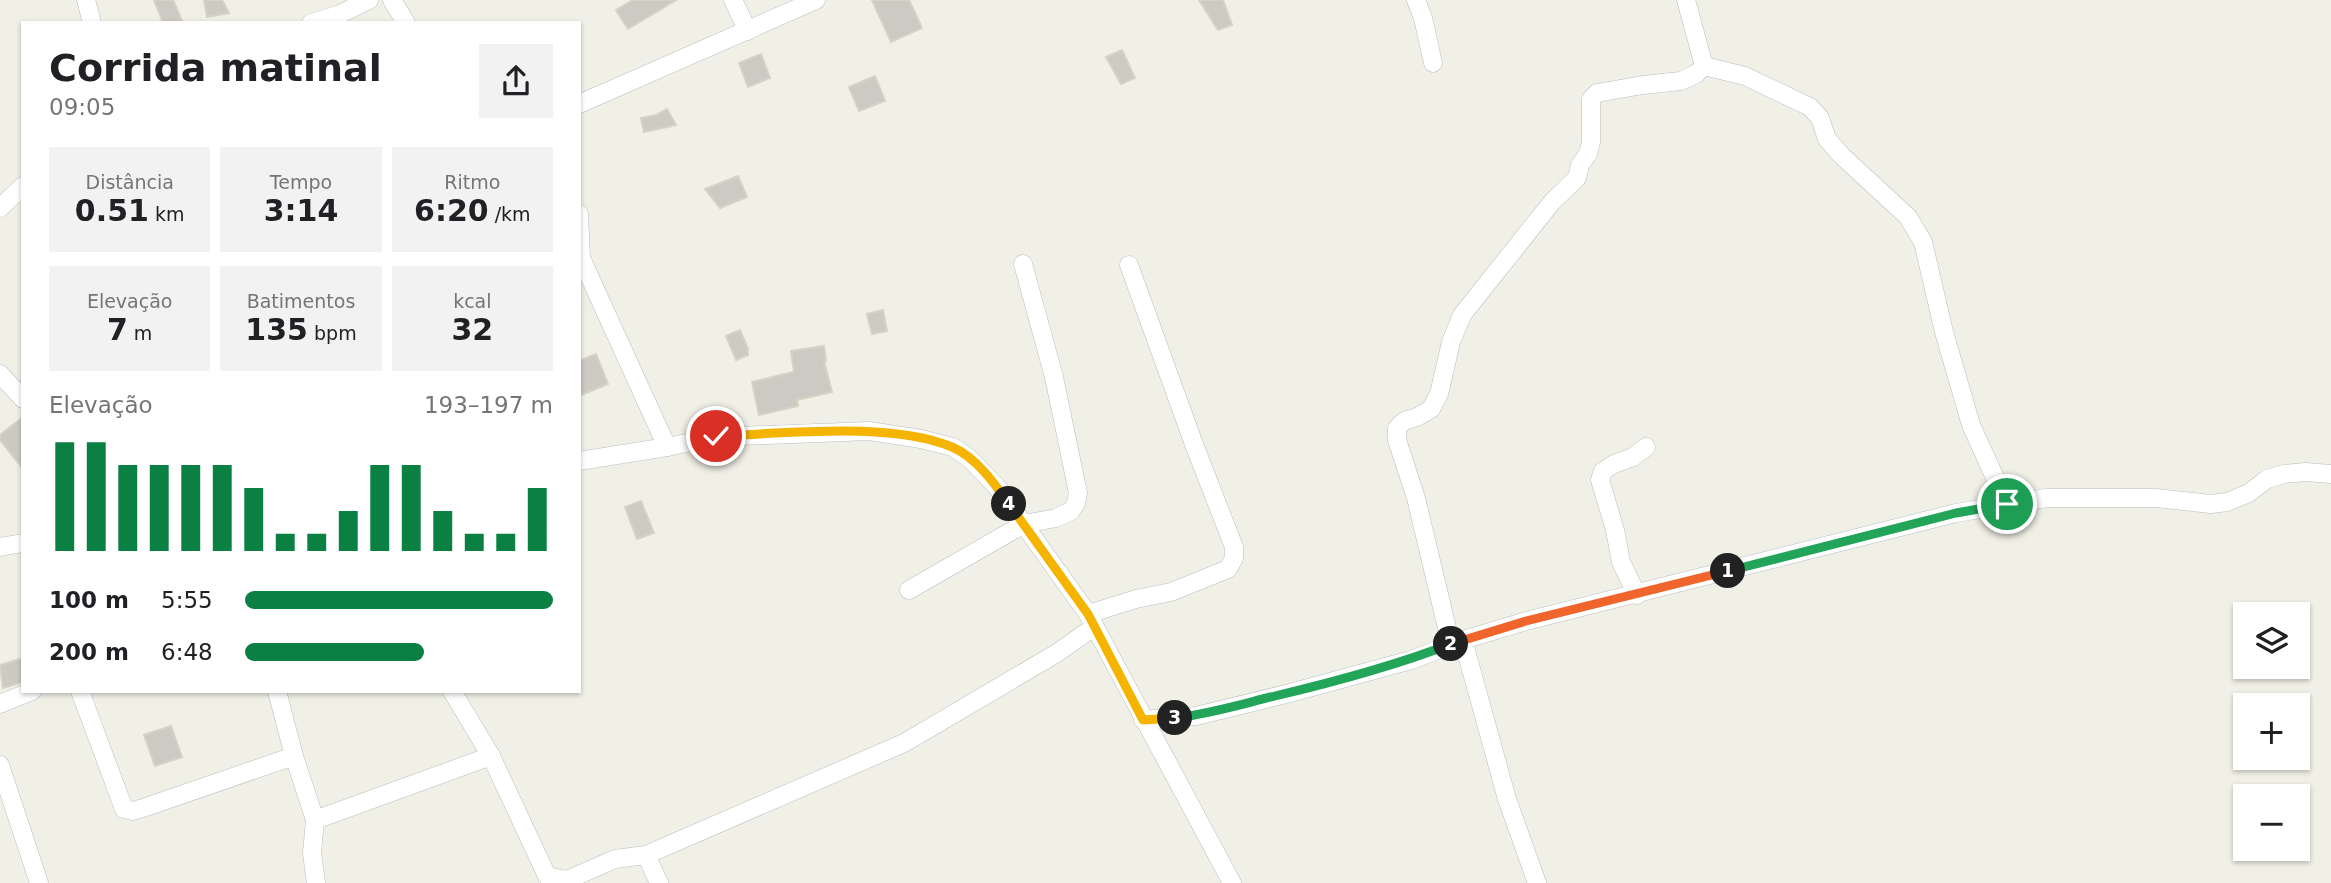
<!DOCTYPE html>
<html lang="pt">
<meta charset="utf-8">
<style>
body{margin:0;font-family:"DejaVu Sans",sans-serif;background:#f2f2f2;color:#202124;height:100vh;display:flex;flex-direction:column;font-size:26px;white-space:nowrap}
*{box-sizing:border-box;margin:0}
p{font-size:23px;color:#757577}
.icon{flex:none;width:38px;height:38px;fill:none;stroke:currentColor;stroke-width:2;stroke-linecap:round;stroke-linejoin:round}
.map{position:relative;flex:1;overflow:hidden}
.panel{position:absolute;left:21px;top:21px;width:560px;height:672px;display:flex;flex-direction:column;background:#fff;border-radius:0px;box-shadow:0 2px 5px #0004}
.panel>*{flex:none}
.fabs{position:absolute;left:2233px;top:602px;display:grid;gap:14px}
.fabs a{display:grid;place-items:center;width:77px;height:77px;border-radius:0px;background:#fff;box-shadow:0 2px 5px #0004;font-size:35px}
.pin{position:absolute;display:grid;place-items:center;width:60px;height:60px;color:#fff;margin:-30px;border:4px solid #fff;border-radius:50%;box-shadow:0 2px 7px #0007}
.km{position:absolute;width:35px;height:35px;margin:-18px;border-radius:50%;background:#222;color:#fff;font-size:19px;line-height:35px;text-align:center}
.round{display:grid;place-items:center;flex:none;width:74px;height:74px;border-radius:0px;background:#f2f2f2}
.head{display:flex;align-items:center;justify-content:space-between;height:119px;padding:0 28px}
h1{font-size:38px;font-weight:800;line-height:52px}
.stats{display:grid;grid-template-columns:repeat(3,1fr);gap:10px;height:119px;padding:7px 28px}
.stats div{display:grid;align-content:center;border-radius:0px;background:#f2f2f2;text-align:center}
.stats b{font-size:30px;font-weight:800}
.stats small{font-size:19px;font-weight:400}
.stats p{font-size:19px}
.chart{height:196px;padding:14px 28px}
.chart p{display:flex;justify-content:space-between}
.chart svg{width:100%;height:126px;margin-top:7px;stroke:#0b8043;stroke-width:6}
ul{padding:0 28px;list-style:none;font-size:23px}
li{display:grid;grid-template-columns:112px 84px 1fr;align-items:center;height:52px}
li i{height:18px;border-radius:9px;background:#0b8043}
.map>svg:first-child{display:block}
.building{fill:#cccac3;stroke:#d6d3c4;stroke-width:2}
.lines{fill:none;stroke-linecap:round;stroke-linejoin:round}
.street-casing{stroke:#bbbdc2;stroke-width:19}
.street{stroke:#fff;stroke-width:18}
.split-1-casing{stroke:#fff;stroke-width:14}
.split-2-casing{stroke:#fff;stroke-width:14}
.split-3-casing{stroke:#fff;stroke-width:14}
.split-4-casing{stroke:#fff;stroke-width:14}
.split-5-casing{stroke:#fff;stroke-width:14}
.split-1{stroke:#22a559;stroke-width:9}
.split-2{stroke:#f0652b;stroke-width:9}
.split-3{stroke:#22a559;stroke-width:9}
.split-4{stroke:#f5b400;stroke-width:9}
.split-5{stroke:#f5b400;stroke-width:9}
</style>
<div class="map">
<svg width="2331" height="883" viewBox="0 0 2331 883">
<rect width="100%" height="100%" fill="#f0f0e6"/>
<g class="building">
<polygon points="154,0 173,0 183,23 163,23"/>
<polygon points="204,0 222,0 229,13 207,17"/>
<polygon points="633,0 676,0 628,29 616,10"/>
<polygon points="872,0 909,0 922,28 891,42"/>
<polygon points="1199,0 1223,0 1232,25 1218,30"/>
<polygon points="1122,50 1135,78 1121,84 1106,57"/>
<polygon points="761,54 770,78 748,87 739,63"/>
<polygon points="875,76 885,101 859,111 849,87"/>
<polygon points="667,109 676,125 644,132 641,118 656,115"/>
<polygon points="738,176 747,197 720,208 705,189"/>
<polygon points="883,310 887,331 872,334 867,314"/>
<polygon points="740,330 748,349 748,355 736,360 726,336"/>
<polygon points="824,346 826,361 824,361 832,392 797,400 798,406 759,415 752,382 794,372 791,351"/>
<polygon points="596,354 608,384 579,396 579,361"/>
<polygon points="23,417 23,469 0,440 0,435"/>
<polygon points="641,501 654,533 637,539 625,507"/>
<polygon points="23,658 23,682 3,688 0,665"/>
<polygon points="171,726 182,757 155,766 144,735"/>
</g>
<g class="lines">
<g class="street-casing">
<g id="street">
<polyline points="86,0 92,23"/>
<polyline points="392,0 406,23"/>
<polyline points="733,0 748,31"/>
<polyline points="1416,0 1423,18 1433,63"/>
<polyline points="1686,0 1704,66"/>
<polyline points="311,23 338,15 369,0"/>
<polyline points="1704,66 1745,76 1810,107 1820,118 1827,139 1842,156 1908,217 1923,242 1944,332 1971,425 2007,504"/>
<polyline points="579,104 816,0"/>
<polyline points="0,208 23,186"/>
<polyline points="579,214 581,258 667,447"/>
<polyline points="0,374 23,399"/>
<polyline points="579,461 667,447 716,437 869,431 921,439 953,447 969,458 997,487 1088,614 1232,883"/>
<polyline points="0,547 23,543"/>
<polyline points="909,590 1024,524 1056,518 1071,511 1076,503 1078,493 1054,377 1023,264"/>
<polyline points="1637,595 1621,562 1615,530 1600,480 1603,471 1614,464 1633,457 1646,447"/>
<polyline points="1088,614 1136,599 1171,592 1228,569 1234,558 1234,547 1195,447 1129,265"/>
<polyline points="1463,640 1507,799 1537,883"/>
<polyline points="1451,645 1416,498 1397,440 1397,428 1404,421 1417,417 1431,409 1439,394 1451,342 1462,315 1552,202 1577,178 1580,165 1588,154 1591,142 1591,99 1597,93 1643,85 1681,81 1696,74 1704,66"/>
<polyline points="80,691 124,809 133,811 146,807 294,756"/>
<polyline points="277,691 294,756 315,820 312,853 316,883"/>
<polyline points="452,691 491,756 547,876 567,880 615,859 646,855 659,883"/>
<polyline points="0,704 32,691"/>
<polyline points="1143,720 1196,716 1290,693 1411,660 1463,640 1526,621 1956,513 2046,498 2156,498 2211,504 2227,502 2249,493 2267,479 2284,474 2306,472 2331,474"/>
<polyline points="0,765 39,883"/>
<polyline points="315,820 491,756"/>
<polyline points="646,855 904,743 1057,653 1094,627"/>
</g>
</g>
<use href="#street" class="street"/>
</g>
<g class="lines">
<g class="split-1-casing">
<polyline id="split-1" points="1728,571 1956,513 2007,504"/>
</g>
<g class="split-2-casing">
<polyline id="split-2" points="1451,644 1526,621 1728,571"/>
</g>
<g class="split-3-casing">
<path id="split-3" d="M1175,718C1209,714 1242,704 1275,696C1334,682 1394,666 1451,644"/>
</g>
<g class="split-4-casing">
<polyline id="split-4" points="1009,504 1088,614 1143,720 1175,718"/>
</g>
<g class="split-5-casing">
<path id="split-5" d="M716,436C784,434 889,421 952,447C976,457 995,484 1009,504"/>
</g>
<use href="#split-1" class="split-1"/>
<use href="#split-2" class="split-2"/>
<use href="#split-3" class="split-3"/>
<use href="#split-4" class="split-4"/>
<use href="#split-5" class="split-5"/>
</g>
</svg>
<div class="fabs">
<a><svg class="icon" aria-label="layers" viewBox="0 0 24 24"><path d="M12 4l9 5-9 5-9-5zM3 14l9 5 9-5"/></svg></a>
<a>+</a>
<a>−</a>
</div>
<div class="pin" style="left:2007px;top:504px;background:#1e9e55"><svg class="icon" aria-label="arrive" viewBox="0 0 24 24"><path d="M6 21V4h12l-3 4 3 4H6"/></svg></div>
<div class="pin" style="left:716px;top:436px;background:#d93025"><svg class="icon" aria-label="check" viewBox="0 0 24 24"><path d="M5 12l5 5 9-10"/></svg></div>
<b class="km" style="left:1728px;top:571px">1</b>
<b class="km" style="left:1451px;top:644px">2</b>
<b class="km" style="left:1175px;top:718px">3</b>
<b class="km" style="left:1009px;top:504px">4</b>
<section class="panel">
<div class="head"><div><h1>Corrida matinal</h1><p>09:05</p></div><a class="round"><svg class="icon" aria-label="share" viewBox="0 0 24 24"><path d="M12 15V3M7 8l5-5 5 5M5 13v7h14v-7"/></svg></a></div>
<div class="stats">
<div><p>Distância</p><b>0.51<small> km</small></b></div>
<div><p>Tempo</p><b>3:14</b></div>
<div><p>Ritmo</p><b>6:20<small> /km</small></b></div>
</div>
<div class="stats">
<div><p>Elevação</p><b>7<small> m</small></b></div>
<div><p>Batimentos</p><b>135<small> bpm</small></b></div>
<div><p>kcal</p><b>32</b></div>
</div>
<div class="chart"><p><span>Elevação</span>193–197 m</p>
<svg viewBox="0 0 160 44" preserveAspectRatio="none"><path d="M5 44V6M15 44V6M25 44V14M35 44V14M45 44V14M55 44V14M65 44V22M75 44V38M85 44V38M95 44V30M105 44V14M115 44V14M125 44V30M135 44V38M145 44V38M155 44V22"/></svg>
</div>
<ul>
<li><b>100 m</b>5:55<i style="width:100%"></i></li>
<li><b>200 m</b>6:48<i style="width:58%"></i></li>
</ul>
</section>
</div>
